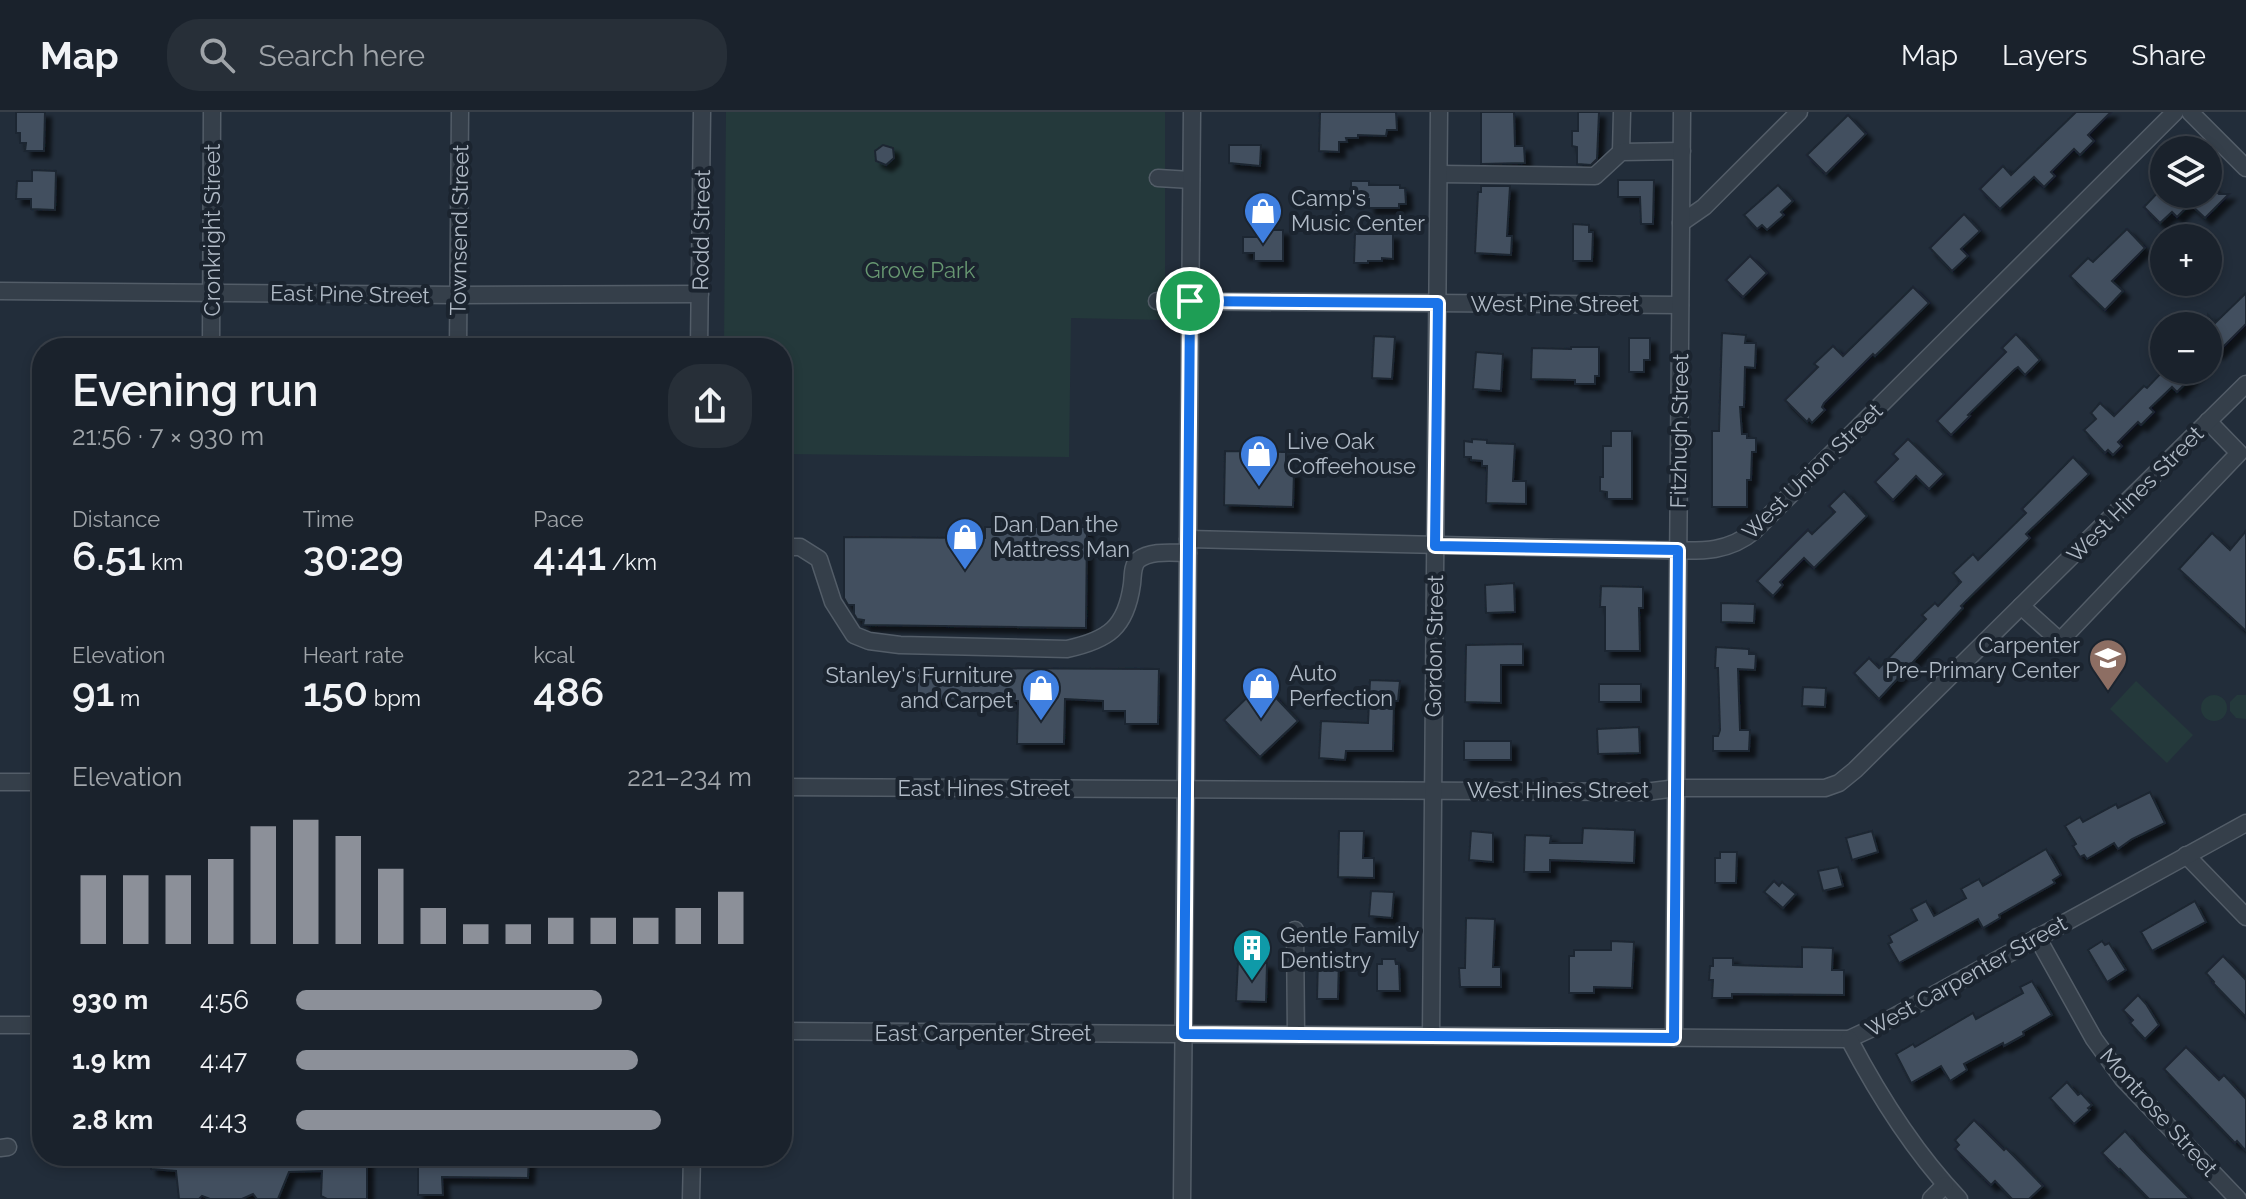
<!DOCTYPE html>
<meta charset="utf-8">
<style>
body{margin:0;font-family:Raleway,sans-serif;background:#272f38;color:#f1f3f6;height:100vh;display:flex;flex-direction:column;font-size:30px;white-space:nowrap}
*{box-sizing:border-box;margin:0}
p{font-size:26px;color:#9fa4a9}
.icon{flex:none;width:44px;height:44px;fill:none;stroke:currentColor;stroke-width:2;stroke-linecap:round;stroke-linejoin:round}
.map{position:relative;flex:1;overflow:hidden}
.details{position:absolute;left:32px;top:226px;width:760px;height:828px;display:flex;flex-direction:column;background:#1a222c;border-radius:32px;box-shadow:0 4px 12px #0003,0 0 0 2px #383f48}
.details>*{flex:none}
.controls{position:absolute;left:2150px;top:24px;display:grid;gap:16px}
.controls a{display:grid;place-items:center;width:72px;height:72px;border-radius:50%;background:#1a222c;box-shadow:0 4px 12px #0003,0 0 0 2px #383f48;font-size:40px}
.pin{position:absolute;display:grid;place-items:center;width:68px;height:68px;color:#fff;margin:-34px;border:4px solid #fff;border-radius:50%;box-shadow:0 2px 8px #0007}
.round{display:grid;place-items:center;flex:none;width:84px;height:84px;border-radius:32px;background:#272f38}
.overview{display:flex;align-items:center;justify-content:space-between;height:136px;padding:0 40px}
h1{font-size:44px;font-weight:600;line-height:60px}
.figures{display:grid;grid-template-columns:repeat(3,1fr);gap:12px;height:136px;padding:8px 40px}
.figures div{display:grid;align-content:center}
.figures b{font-size:40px;font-weight:600}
.figures small{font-size:22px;font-weight:400}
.figures p{font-size:22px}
.chart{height:224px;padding:16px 40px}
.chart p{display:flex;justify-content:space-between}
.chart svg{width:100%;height:144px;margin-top:8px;stroke:#8c9099;stroke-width:6}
ul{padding:0 40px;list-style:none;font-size:26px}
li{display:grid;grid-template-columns:128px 96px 1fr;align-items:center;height:60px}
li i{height:20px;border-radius:10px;background:#8c9099}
header{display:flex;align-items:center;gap:48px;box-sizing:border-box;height:112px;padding:0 40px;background:#1a222c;border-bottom:2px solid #383f48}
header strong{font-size:38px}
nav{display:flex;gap:44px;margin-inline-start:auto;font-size:28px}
.search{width:560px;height:72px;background:#272f38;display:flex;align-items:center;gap:20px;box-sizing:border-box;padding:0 28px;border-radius:32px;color:#9fa4a9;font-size:30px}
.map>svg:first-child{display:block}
.green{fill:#24393b}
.building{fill:#43505e;stroke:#1d2631;stroke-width:2;filter:url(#shadow)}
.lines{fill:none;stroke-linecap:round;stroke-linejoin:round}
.minor-casing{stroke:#535d68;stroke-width:19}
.minor{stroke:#353f4a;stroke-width:16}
.route-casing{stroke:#fff;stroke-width:16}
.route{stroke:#1a73e8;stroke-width:10}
.labels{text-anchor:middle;stroke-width:8;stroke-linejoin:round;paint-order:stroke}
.poi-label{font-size:22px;fill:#b0bac6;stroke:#1b242f;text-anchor:start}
.street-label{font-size:22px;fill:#b0bac6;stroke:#1b242f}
.park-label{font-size:22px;fill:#679771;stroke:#1b242f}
</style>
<header>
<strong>Map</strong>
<div class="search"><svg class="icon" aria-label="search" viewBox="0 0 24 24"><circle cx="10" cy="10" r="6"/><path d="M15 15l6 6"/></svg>Search here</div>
<nav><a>Map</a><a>Layers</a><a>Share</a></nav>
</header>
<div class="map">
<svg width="2246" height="1087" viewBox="0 0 2246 1087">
<defs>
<filter id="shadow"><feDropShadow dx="6" dy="6" stdDeviation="2" flood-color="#0009"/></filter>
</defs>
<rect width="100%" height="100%" fill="#222d3a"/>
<g class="green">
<polygon points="726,0 1165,0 1165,208 1071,206 1069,345 782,342 782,236 724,236"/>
<polygon points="2136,569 2193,623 2167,651 2110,597"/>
<polygon points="2237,583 2246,583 2246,607 2236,606 2230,599 2230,590"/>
<circle cx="2214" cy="596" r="13"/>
</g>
<g class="building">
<polygon points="16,0 45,0 44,39 25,39 26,31 20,31 20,21 16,21"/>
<polygon points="1320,0 1396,0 1397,18 1387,18 1386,24 1358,23 1358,26 1346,26 1347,30 1339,30 1339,40 1319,39"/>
<polygon points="1481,0 1514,0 1515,34 1524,34 1525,51 1481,52"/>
<polygon points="1578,0 1599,0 1597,47 1591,53 1577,52 1577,35 1572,34 1572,19 1578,19"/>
<polygon points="2076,0 2111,0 2088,23 2094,29 2080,43 2074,37 2051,60 2055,64 2044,75 2034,65 2000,97 1980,77 2003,54 2011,63"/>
<polygon points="1848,3 1866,22 1826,62 1807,43"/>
<polygon points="883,33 893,36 894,46 886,53 876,49 875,39"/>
<polygon points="1229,33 1261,33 1260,54 1229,51"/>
<polygon points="32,58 56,59 55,98 31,97 31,87 16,87 17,69 32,69"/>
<polygon points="1618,68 1654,68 1653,112 1641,112 1640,85 1618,85"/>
<polygon points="1351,69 1369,69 1369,73 1400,73 1400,76 1405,76 1406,92 1399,92 1399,96 1369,96 1369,87 1351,87"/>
<polygon points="2208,71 2219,82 2229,82 2205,106 2190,92 2177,105 2172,100 2160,111 2144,95 2163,75 2164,82 2208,82"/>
<polygon points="1778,73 1793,89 1781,100 1784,103 1767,118 1762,113 1757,117 1744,103"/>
<polygon points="1481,74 1510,74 1507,124 1512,124 1511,143 1475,141 1478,80 1481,80"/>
<polygon points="1964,102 1980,119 1961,137 1968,144 1952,159 1930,136"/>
<polygon points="1573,112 1589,113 1589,120 1593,120 1592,149 1573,149"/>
<polygon points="2127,117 2145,136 2112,169 2123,179 2105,198 2070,164 2088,146 2093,150"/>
<polygon points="1256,118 1283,118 1283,149 1254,149 1254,141 1243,141 1243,125 1256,125"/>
<polygon points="1355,122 1393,122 1393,147 1382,146 1382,149 1368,149 1368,151 1354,151"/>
<polygon points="1750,144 1767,161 1743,185 1726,168"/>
<polygon points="1913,175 1929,191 1875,244 1873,242 1824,291 1822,295 1825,298 1812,311 1809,307 1807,310 1785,288 1818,255 1814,252 1833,234 1843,244"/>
<polygon points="2246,181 2246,212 2217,241 2208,232 2208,203 2215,211"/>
<polygon points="1722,221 1746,223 1745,231 1756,231 1755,256 1745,255 1744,295 1740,295 1742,322 1747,322 1747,326 1756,326 1756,340 1752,340 1751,368 1747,368 1747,395 1712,395 1712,319 1719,319"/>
<polygon points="2016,222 2040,248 2025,263 2018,255 2015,257 1968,303 1970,304 1951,323 1937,309 2006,240 2002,236"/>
<polygon points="1374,224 1395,225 1392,267 1372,266"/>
<polygon points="1629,226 1650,226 1650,248 1644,248 1644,260 1629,260"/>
<polygon points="1571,235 1599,235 1599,264 1595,264 1595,272 1575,272 1575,268 1531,267 1532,236 1571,237"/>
<polygon points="1476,240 1503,242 1501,279 1473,277"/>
<polygon points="2164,258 2199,258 2177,280 2172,275 2150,296 2154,300 2141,313 2138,310 2118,330 2122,334 2113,343 2108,338 2105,341 2084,318 2096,307 2091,301 2100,291 2114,304 2144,274 2147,276"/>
<polygon points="1611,319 1632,319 1632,387 1607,387 1607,380 1600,379 1600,365 1603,365 1603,334 1611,334"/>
<polygon points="1472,327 1487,328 1487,331 1515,332 1513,369 1526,369 1526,392 1486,391 1487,354 1482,354 1482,349 1471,348 1471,345 1464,345 1464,329 1472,330"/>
<polygon points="1908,327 1944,362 1929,377 1916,364 1893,388 1875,370 1898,347 1893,342"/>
<polygon points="1225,339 1286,340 1286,359 1294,359 1293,395 1224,393"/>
<polygon points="2073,345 2089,362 2026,422 2030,426 1961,494 1963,496 1879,587 1854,561 1869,546 1879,556 1926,507 1922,503 1935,491 1938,494 1961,470 1953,461 1973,442 1978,448 2026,401 2022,397"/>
<polygon points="1844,379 1867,404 1814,456 1804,446 1780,470 1783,473 1773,484 1757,469 1808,418 1812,422 1835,400 1829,394"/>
<polygon points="985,415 1087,415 1086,516 863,513 864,508 857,507 854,502 854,493 848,493 844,486 844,425 985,426"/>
<polygon points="2246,419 2246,519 2179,457 2212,421 2230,438"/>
<polygon points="1514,471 1515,500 1486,501 1485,473"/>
<polygon points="1601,474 1643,475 1643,496 1639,496 1640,539 1605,539 1605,495 1600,495"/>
<polygon points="1721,491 1755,492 1754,511 1721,510"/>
<polygon points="1523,532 1523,553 1501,553 1501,591 1465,590 1466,533"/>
<polygon points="1716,535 1749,537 1749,542 1756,542 1755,558 1738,557 1740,618 1750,618 1749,639 1713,639 1713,624 1718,624 1720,618 1718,556 1715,556"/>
<polygon points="917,556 1159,557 1158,612 1125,612 1125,599 1103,599 1103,589 1065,587 1064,632 1017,632 1018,589 917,588"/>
<polygon points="1370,568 1400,569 1398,589 1394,589 1393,639 1346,639 1345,648 1319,646 1321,609 1368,611"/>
<polygon points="1262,571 1298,609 1260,645 1224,608"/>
<rect x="1599" y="572" width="42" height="18"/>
<polygon points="1803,575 1826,576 1825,595 1802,594"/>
<polygon points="1639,615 1640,641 1598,642 1597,617"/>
<rect x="1464" y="629" width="47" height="19"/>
<polygon points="2150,680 2165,711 2132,727 2118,737 2114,731 2087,747 2084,743 2080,745 2073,734 2076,732 2065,714 2080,705 2083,710 2116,692 2118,696"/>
<polygon points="1583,716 1635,718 1634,751 1550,748 1550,760 1524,760 1525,723 1551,724 1550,731 1582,731"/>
<polygon points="1339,719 1364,719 1363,746 1374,746 1374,766 1338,765"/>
<polygon points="1471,719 1493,721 1493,750 1469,748"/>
<polygon points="1872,719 1878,740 1852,748 1846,726"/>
<polygon points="2046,737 2061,763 2053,768 2055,771 1999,803 2000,806 1983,816 1978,807 1899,851 1888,832 1892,830 1889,824 1917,808 1911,797 1926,789 1934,804 1966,786 1961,777 1979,767 1983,774"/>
<polygon points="1720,740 1737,740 1736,771 1715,771 1715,746 1720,746"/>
<polygon points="1838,755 1843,774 1823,779 1818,759"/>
<polygon points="1774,769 1779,774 1782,770 1796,782 1783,796 1764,780"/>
<polygon points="1371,779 1394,780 1392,806 1369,804"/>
<polygon points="2195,789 2206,810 2152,839 2141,820"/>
<polygon points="1466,806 1495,807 1493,855 1501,855 1501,875 1460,875 1459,856 1465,856"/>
<polygon points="1611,829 1634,830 1632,876 1594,875 1594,881 1569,881 1569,844 1574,844 1574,838 1611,838"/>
<polygon points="2102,829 2105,833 2109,831 2126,858 2107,870 2088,838"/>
<polygon points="1802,835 1833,836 1832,858 1844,858 1844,883 1732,882 1732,886 1712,886 1713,868 1709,868 1710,854 1713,854 1713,846 1733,846 1733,853 1802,855"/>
<polygon points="2223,844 2246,868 2246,905 2213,871 2214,870 2206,861"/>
<polygon points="1318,845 1339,845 1338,887 1317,887"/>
<polygon points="1382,847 1395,847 1396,852 1399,852 1400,879 1377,879 1377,852 1382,852"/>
<polygon points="1238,850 1267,851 1266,890 1236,889"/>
<polygon points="2032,869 2052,903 2023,920 2024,923 2004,934 2003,931 1964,952 1967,958 1950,969 1941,954 1911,971 1896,942 1913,932 1915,935 1973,901 1976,907 2023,881 2020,875"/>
<polygon points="2138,883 2146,892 2159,913 2145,927 2130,911 2133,908 2123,898"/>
<polygon points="2186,935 2219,968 2224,963 2246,987 2246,1039 2237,1029 2235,1031 2164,957"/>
<polygon points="2067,970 2078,983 2081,981 2092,993 2088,996 2090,998 2074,1012 2050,986"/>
<polygon points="1974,1008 2004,1038 2006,1036 2043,1074 2029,1087 2012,1087 1995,1069 1991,1073 1955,1037 1959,1033 1955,1028"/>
<polygon points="2125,1019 2141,1037 2190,1087 2149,1087 2120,1057 2119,1058 2102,1041"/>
<polygon points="151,1044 367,1044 367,1087 327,1087 321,1084 322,1059 289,1060 278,1087 257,1087 253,1082 242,1087 210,1087 202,1084 199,1087 179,1087 176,1059 151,1057"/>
<polygon points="418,1044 529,1044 528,1066 442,1065 443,1083 418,1083"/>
</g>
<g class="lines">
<g class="minor-casing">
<g id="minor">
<polyline points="2190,0 2246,56"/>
<polyline points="1621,40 1622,0"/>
<polyline points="1439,62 1595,64 1621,40 1682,39"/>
<polyline points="1158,66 1191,68"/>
<polyline points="1681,111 1704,95 1799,0"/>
<polyline points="0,179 458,183 700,182"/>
<polyline points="1157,189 1680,193"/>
<polyline points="211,236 212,0"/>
<polyline points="458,236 460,0"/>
<polyline points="699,236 702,0"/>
<path d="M1188,427L1656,438C1692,438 1724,444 1754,419L2175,0"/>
<path d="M782,435H800L819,447L833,490L854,523L869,529L900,533L1067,537C1108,528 1126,516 1132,472C1133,464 1132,454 1138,448C1151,438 1172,441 1188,441"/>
<polyline points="2021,494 2060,529 2239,341 2208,309"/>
<polyline points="0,670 42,670"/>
<polyline points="782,675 1645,680 1677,676 1825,676 1839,671 1855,658 2246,272"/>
<polyline points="2186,743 2246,805"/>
<polyline points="1295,818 1296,922"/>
<polyline points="2037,825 2094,927 2123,967 2238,1087"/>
<polyline points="0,913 42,913"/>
<polyline points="782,919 1849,927 1879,913 2246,711"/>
<polyline points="1431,923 1439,0"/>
<polyline points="1674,926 1682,0"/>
<path d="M1849,927C1879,984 1914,1040 1959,1087"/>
<polyline points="0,1036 8,1035"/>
<polyline points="691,1087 692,1044"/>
<polyline points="1182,1087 1192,0"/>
<polyline points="1931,1087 1945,1073"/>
</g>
</g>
<use href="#minor" class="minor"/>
</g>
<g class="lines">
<g class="route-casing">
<polygon id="route" points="1190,189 1438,191 1435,434 1678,438 1674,926 1184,922"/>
</g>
<use href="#route" class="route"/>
</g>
<defs>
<g id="shop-pin" transform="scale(2)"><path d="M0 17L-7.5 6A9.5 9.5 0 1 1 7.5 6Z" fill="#3f7fe0" stroke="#1b242f"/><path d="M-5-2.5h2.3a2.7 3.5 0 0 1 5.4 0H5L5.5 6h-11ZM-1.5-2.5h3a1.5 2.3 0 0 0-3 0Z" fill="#fff"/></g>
<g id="school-pin" transform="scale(2)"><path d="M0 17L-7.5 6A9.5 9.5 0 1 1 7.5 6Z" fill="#8d6e63" stroke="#1b242f"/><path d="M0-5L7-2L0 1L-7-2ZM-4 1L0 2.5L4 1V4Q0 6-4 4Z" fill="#fff"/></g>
<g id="building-pin" transform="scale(2)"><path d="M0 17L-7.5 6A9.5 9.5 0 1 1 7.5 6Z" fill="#0f9aa8" stroke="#1b242f"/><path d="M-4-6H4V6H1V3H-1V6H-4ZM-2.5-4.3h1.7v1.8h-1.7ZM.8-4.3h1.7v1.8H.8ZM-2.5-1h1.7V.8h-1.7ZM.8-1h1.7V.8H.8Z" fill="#fff"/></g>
</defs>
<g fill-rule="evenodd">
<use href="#shop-pin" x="1263" y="99"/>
<use href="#shop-pin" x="1259" y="342"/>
<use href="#shop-pin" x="965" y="425"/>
<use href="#school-pin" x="2108" y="546"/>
<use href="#shop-pin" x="1261" y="574"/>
<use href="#shop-pin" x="1041" y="576"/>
<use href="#building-pin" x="1252" y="836"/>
</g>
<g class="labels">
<g class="poi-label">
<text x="1291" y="94">Camp's<tspan x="1291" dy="25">Music Center</tspan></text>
<text x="1287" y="337">Live Oak<tspan x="1287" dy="25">Coffeehouse</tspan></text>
<text x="993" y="420">Dan Dan the<tspan x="993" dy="25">Mattress Man</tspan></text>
<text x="2080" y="541" text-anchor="end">Carpenter<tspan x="2080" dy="25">Pre-Primary Center</tspan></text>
<text x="1289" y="569">Auto<tspan x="1289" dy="25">Perfection</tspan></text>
<text x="1013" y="571" text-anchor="end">Stanley's Furniture<tspan x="1013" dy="25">and Carpet</tspan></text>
<text x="1280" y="831">Gentle Family<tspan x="1280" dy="25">Dentistry</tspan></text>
</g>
<g class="street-label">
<text transform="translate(212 118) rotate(-90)" y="8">Cronkright Street</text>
<text transform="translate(459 118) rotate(-89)" y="8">Townsend Street</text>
<text transform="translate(701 118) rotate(-89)" y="8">Rodd Street</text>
<text transform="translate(350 182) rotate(1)" y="8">East Pine Street</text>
<text x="1555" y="200">West Pine Street</text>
<text transform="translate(1679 319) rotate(-89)" y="8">Fitzhugh Street</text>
<text transform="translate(1812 359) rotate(-44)" y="8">West Union Street</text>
<text transform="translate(2135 382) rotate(-45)" y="8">West Hines Street</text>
<text transform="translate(1434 534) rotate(-89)" y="8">Gordon Street</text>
<text x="984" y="684">East Hines Street</text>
<text x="1558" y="686">West Hines Street</text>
<text transform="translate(1966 864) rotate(-29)" y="8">West Carpenter Street</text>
<text x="983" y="929">East Carpenter Street</text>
<text transform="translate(2159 1000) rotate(48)" y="8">Montrose Street</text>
</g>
<g class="park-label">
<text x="920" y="166">Grove Park</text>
</g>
</g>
</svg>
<div class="controls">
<a><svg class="icon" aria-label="layers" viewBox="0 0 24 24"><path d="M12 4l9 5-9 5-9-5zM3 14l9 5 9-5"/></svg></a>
<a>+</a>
<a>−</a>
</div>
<div class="pin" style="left:1190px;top:189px;background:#1e9e55"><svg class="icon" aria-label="arrive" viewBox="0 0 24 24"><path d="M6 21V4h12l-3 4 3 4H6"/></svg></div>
<section class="details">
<div class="overview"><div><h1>Evening run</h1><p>21:56 · 7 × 930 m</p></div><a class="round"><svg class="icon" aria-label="share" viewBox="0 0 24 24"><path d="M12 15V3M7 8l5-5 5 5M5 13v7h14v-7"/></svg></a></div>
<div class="figures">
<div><p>Distance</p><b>6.51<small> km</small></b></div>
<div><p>Time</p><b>30:29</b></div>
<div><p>Pace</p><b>4:41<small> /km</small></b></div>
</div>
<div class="figures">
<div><p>Elevation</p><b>91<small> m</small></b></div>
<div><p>Heart rate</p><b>150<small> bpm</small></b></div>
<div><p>kcal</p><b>486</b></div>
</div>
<div class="chart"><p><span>Elevation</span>221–234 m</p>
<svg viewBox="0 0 160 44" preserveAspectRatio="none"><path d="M5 44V23M15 44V23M25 44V23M35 44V18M45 44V8M55 44V6M65 44V11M75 44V21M85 44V33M95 44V38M105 44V38M115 44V36M125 44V36M135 44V36M145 44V33M155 44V28"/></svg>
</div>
<ul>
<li><b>930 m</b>4:56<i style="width:67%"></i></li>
<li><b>1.9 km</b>4:47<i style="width:75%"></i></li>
<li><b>2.8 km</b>4:43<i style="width:80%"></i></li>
</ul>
</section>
</div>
